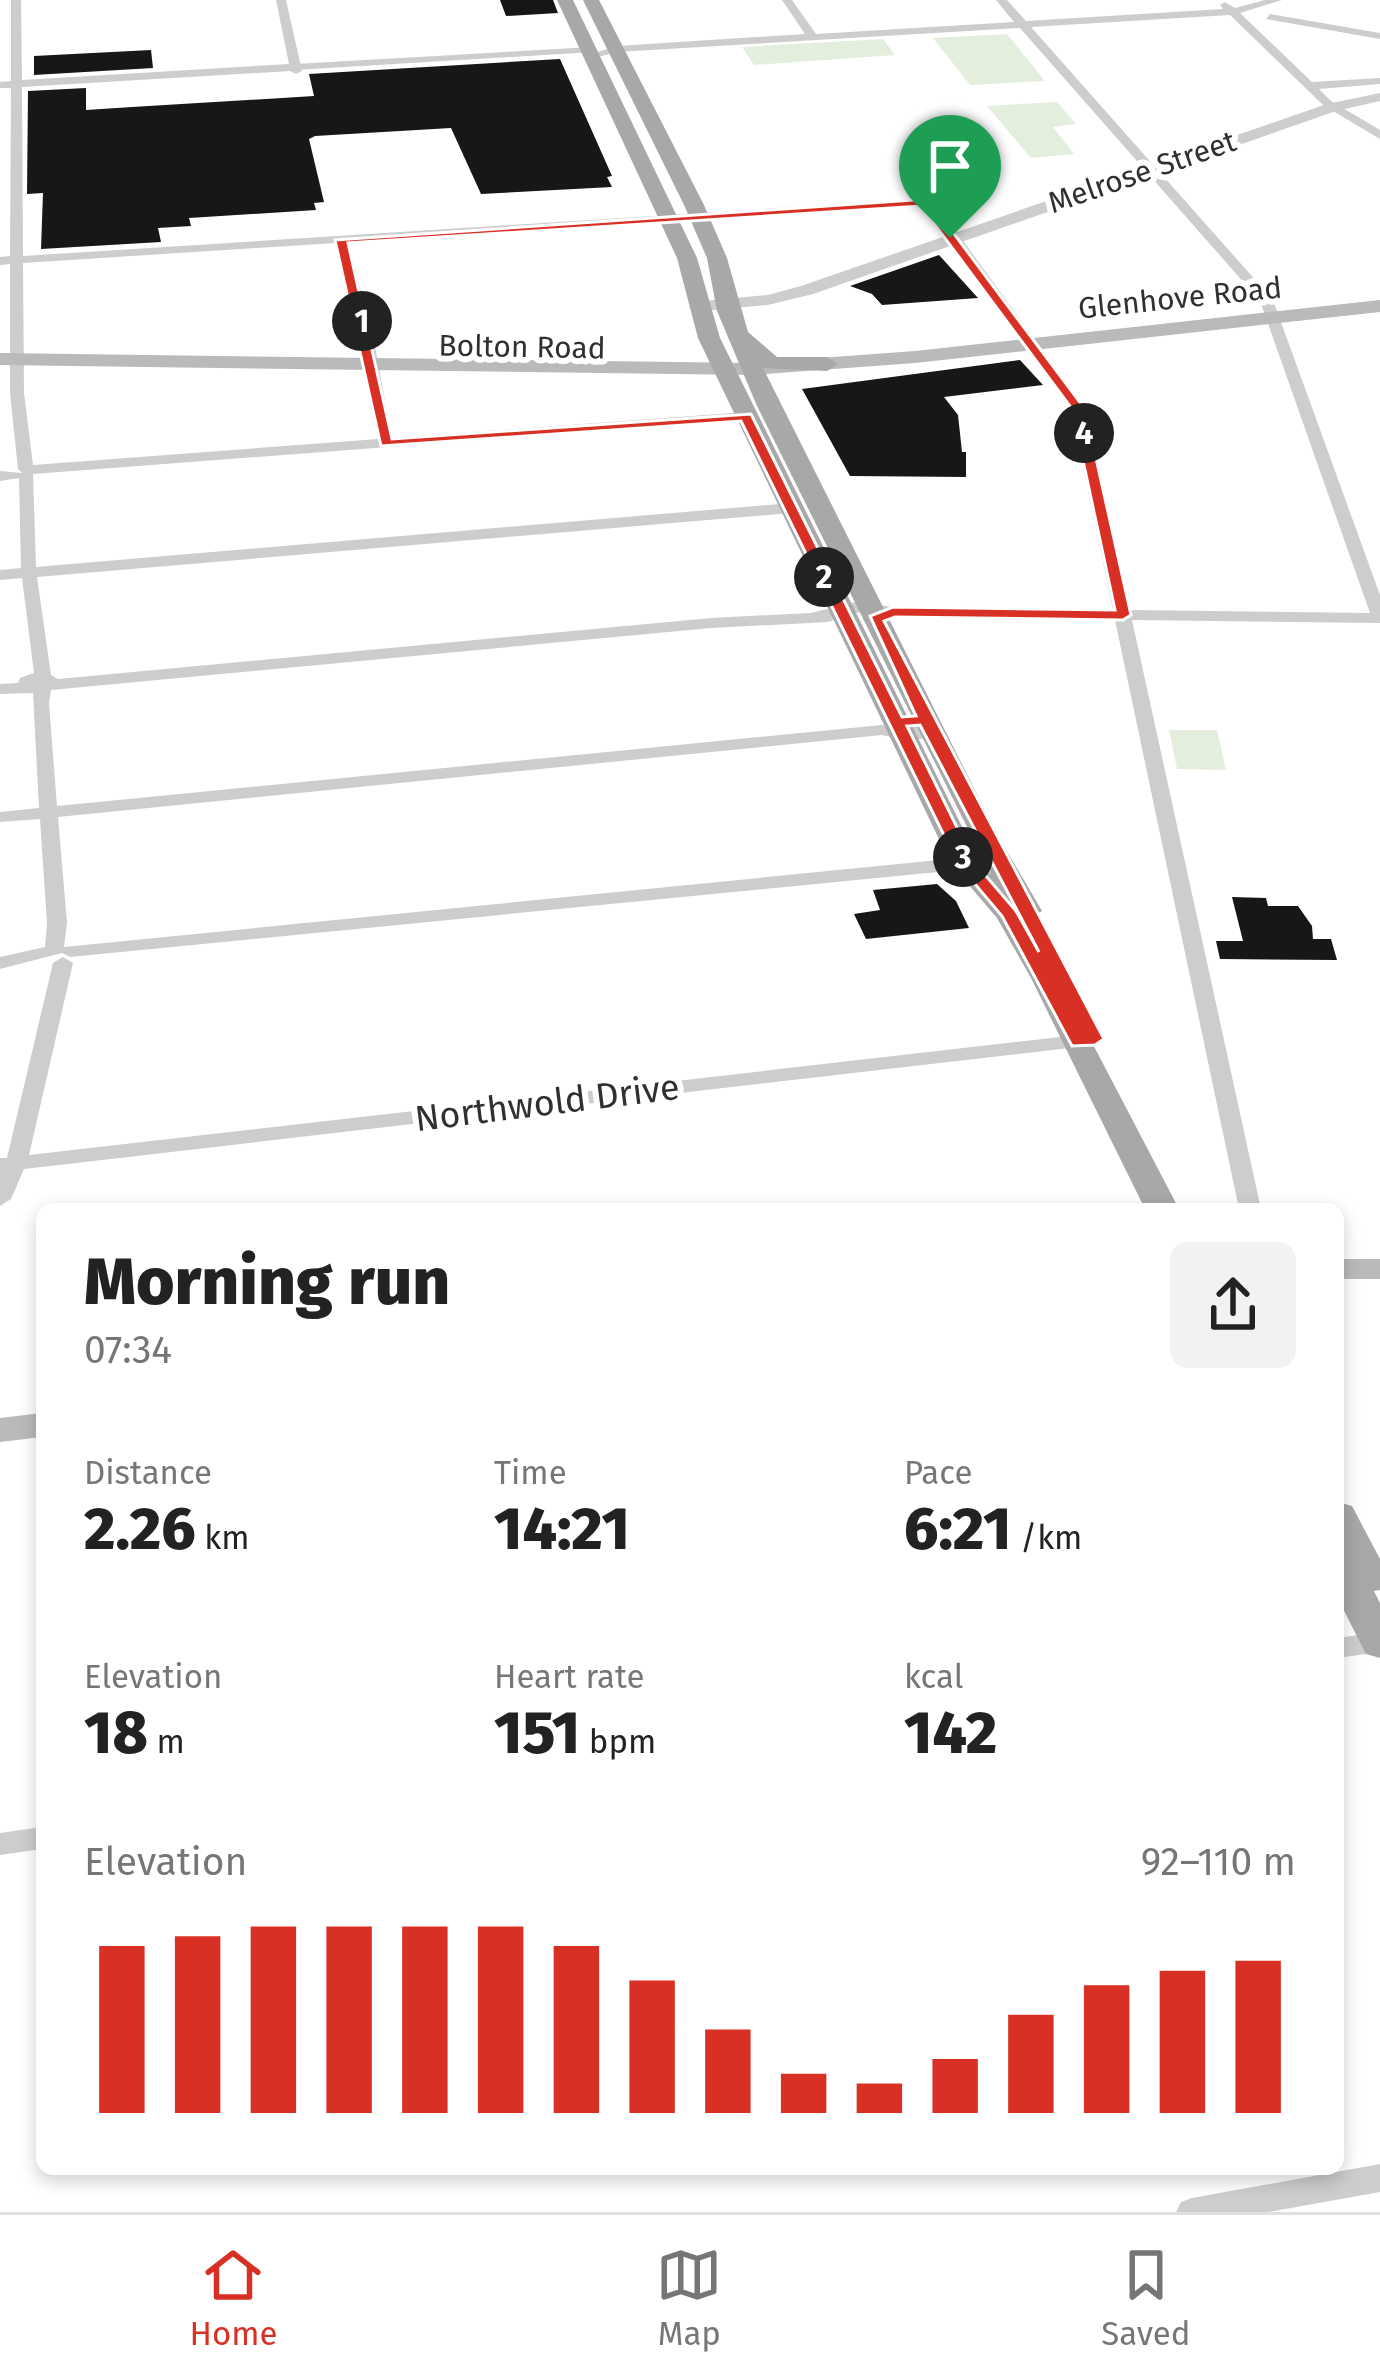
<!DOCTYPE html>
<meta charset="utf-8">
<style>
body{margin:0;font-family:"Fira Sans",sans-serif;background:#f2f2f2;color:#222;height:100vh;display:flex;flex-direction:column;font-size:45px;white-space:nowrap}
*{box-sizing:border-box;margin:0}
p{font-size:39px;color:#767676}
.icon{flex:none;width:66px;height:66px;fill:none;stroke:currentColor;stroke-width:2;stroke-linecap:round;stroke-linejoin:round}
.map{position:relative;flex:1;overflow:hidden}
.details{position:absolute;left:36px;top:1203px;width:1308px;height:972px;display:flex;flex-direction:column;background:#fff;border-radius:18px;box-shadow:0 6px 18px #0003}
.details>*{flex:none}
.pin{position:absolute;display:grid;place-items:center;width:102px;height:102px;color:#fff;margin:-123px -51px;border-radius:50% 50% 50% 0;rotate:-45deg;box-shadow:0 0 12px #0007}
.pin .icon{rotate:45deg}
.km{position:absolute;width:60px;height:60px;margin:-30px;border-radius:50%;background:#222;color:#fff;font-size:33px;line-height:60px;text-align:center}
.round{display:grid;place-items:center;flex:none;width:126px;height:126px;border-radius:18px;background:#f2f2f2}
.headline{display:flex;align-items:center;justify-content:space-between;height:204px;padding:0 48px}
h1{font-size:66px;font-weight:800;line-height:90px}
.figures{display:grid;grid-template-columns:repeat(3,1fr);gap:18px;height:204px;padding:12px 48px}
.figures div{display:grid;align-content:center}
.figures b{font-size:60px;font-weight:800}
.figures small{font-size:33px;font-weight:400}
.figures p{font-size:33px}
.chart{height:336px;padding:24px 48px}
.chart p{display:flex;justify-content:space-between}
.chart svg{width:100%;height:216px;margin-top:12px;stroke:#d93025;stroke-width:6}
.dock{display:flex;justify-content:space-around;align-items:center;height:168px;border-top:3px solid #e0e0e0;background:#fff;font-size:33px;color:#767676}
.dock a{display:grid;justify-items:center;gap:6px}
.dock .current{color:#d93025}
.map>svg:first-child{display:block}
.green{fill:#e4eedd}
.building{fill:#171717}
.lines{fill:none;stroke-linecap:round;stroke-linejoin:round}
.pedestrian{fill:#cdcdcd;fill-rule:evenodd}
.minor{fill:#cdcdcd;fill-rule:evenodd}
.tertiary{fill:#cdcdcd;fill-rule:evenodd}
.secondary{fill:#bababa;fill-rule:evenodd}
.primary{fill:#a8a8a8;fill-rule:evenodd}
.route{fill:#d93025;stroke:#fff;stroke-width:3;fill-rule:evenodd}
.labels{text-anchor:middle;stroke-width:12;stroke-linejoin:round;paint-order:stroke}
.far-street-label{font-size:30px;fill:#303030;stroke:#fff}
.street-label{font-size:36px;fill:#303030;stroke:#fff}
</style>
<div class="map">
<svg width="1380" height="2212" viewBox="0 0 1380 2212">
<rect width="100%" height="100%" fill="#fff"/>
<g class="green">
<polygon points="1007,34 1045,81 970,85 933,38"/>
<polygon points="883,39 895,55 754,65 742,47"/>
<polygon points="1057,102 1076,124 1053,127 1074,154 1031,158 987,106"/>
<polygon points="1169,730 1217,730 1226,770 1177,769"/>
</g>
<g class="building">
<polygon points="500,0 553,0 558,13 506,16"/>
<polygon points="151,50 153,68 34,75 34,56"/>
<polygon points="560,59 612,176 607,177 612,187 481,194 451,128 315,136 309,139 324,202 314,203 316,210 189,218 191,226 158,228 161,242 41,249 43,193 27,194 28,91 86,88 86,110 132,107 314,96 309,74"/>
<polygon points="939,255 978,298 882,305 872,294 850,286"/>
<polygon points="1020,360 1043,385 944,397 958,415 962,452 966,452 966,477 850,476 802,389"/>
<polygon points="937,884 956,901 969,928 866,939 854,914 880,910 873,890"/>
<polygon points="1232,897 1266,898 1268,906 1298,906 1312,926 1313,939 1331,939 1337,960 1220,959 1216,941 1243,941"/>
</g>
<g class="lines">
<polygon class="pedestrian" points="591,47 594,48 594,52 295,70 291,67 295,64"/>
<g class="minor">
<path d="M11,0H21L22,80L289,64L276,0H286L302,71L296,74L290,71L22,87L23,256L920,199L899,169L909,166L1085,409L1129,610L1370,613L1260,301L1020,28L617,52L594,58L588,55L617,46L805,34L782,0H792L816,34L1014,22L996,0H1007L1026,21L1223,9L1220,5L1225,2L1235,8L1265,0H1282L1240,13L1312,82L1380,78V84L1319,89L1331,101L1380,130V139L1323,105L1230,15L1031,27L1273,300L1380,595V623L1132,620L1261,1209H1239L1115,620L893,617L864,612L835,615L834,620L828,622L711,628L51,690L49,704L57,806L882,725C900,729 929,724 941,732C925,743 901,740 882,735L58,817L67,923L64,947L979,856L988,862L979,868L70,957L62,953L0,969V957L45,947L47,923L40,819L0,822V812L39,808L33,693L0,694V684L18,683L20,678L34,673L22,578L0,580V570L21,568L19,478L0,481V471L22,473L18,469L10,393V264L0,265V257L10,256L11,88H0V82L11,81ZM925,206L1071,409L1113,610L893,607L855,602L811,613L711,618L58,679L51,675L37,577L791,513L799,508L791,503L36,567L33,474L746,420L753,416L746,412L392,438L373,336L348,243ZM335,243L359,336L378,439L33,465L24,393L23,263Z"/>
<polygon points="1270,14 1380,33 1380,39 1266,19"/>
<polygon points="63,957 73,963 29,1155 1095,1033 1105,1039 1095,1045 24,1169 11,1199 0,1206 0,1158 7,1158 53,963"/>
<polygon points="1380,1632 1380,1652 1338,1658 1338,1638"/>
<polygon points="42,1827 42,1849 0,1855 0,1833"/>
<polygon points="1380,2164 1380,2192 1269,2212 1176,2212 1181,2202 1192,2198"/>
</g>
<polygon class="tertiary" points="1380,93 1380,101 1336,111 813,294 768,305 703,311 694,306 703,301 768,295 801,286 1327,104"/>
<g class="secondary">
<polygon points="1380,300 1380,312 915,363 750,375 0,365 0,353 750,363 915,351"/>
<rect x="1338" y="1259" width="42" height="20"/>
<polygon points="42,1413 42,1437 0,1442 0,1418"/>
</g>
<g class="primary">
<polygon points="557,0 573,0 697,258 720,338 979,861 991,875 757,406 717,311 707,258 684,205 583,0 599,0 704,205 727,258 748,332 777,357 827,357 838,364 827,371 763,368 997,834 1042,911 1028,920 1179,1209 1145,1209 1031,978 997,918 951,864 698,338 677,258"/>
<polygon points="1338,1502 1352,1506 1380,1559 1380,1590 1374,1591 1380,1603 1380,1658 1366,1654 1338,1599"/>
</g>
</g>
<path class="route" d="M928,199L1085,409L1131,615L1123,620L895,617L884,621L1104,1039L1095,1045L1072,1046L1002,916L958,864L741,421L381,446L335,240ZM921,206L1072,409L1115,610L893,607L870,616L916,716L902,717L751,414L392,439L348,243ZM920,725L1039,952L1016,911L974,862L907,726Z"/>
<g class="labels">
<g class="far-street-label">
<text transform="translate(1142 172) rotate(-19)" y="10">Melrose Street</text>
<text transform="translate(1180 298) rotate(-6)" y="10">Glenhove Road</text>
<text transform="translate(522 347) rotate(1)" y="10">Bolton Road</text>
</g>
<g class="street-label">
<text transform="translate(547 1102) rotate(-7)" y="13">Northwold Drive</text>
</g>
</g>
</svg>
<div class="pin" style="left:950px;top:238px;background:#1e9e55"><svg class="icon" aria-label="arrive" viewBox="0 0 24 24"><path d="M6 21V4h12l-3 4 3 4H6"/></svg></div>
<b class="km" style="left:362px;top:321px">1</b>
<b class="km" style="left:824px;top:577px">2</b>
<b class="km" style="left:963px;top:857px">3</b>
<b class="km" style="left:1084px;top:433px">4</b>
<section class="details">
<div class="headline"><div><h1>Morning run</h1><p>07:34</p></div><a class="round"><svg class="icon" aria-label="share" viewBox="0 0 24 24"><path d="M12 15V3M7 8l5-5 5 5M5 13v7h14v-7"/></svg></a></div>
<div class="figures">
<div><p>Distance</p><b>2.26<small> km</small></b></div>
<div><p>Time</p><b>14:21</b></div>
<div><p>Pace</p><b>6:21<small> /km</small></b></div>
</div>
<div class="figures">
<div><p>Elevation</p><b>18<small> m</small></b></div>
<div><p>Heart rate</p><b>151<small> bpm</small></b></div>
<div><p>kcal</p><b>142</b></div>
</div>
<div class="chart"><p><span>Elevation</span>92–110 m</p>
<svg viewBox="0 0 160 44" preserveAspectRatio="none"><path d="M5 44V10M15 44V8M25 44V6M35 44V6M45 44V6M55 44V6M65 44V10M75 44V17M85 44V27M95 44V36M105 44V38M115 44V33M125 44V24M135 44V18M145 44V15M155 44V13"/></svg>
</div>
</section>
</div>
<nav class="dock">
<a class="current"><svg class="icon" aria-label="home" viewBox="0 0 24 24"><path d="M3 11l9-7 9 7M6 9v11h12V9"/></svg>Home</a>
<a><svg class="icon" aria-label="map" viewBox="0 0 24 24"><path d="M3 6l6-2 6 2 6-2v14l-6 2-6-2-6 2zM9 4v14M15 6v14"/></svg>Map</a>
<a><svg class="icon" aria-label="saved" viewBox="0 0 24 24"><path d="M7 4h10v16l-5-4-5 4z"/></svg>Saved</a>
</nav>
